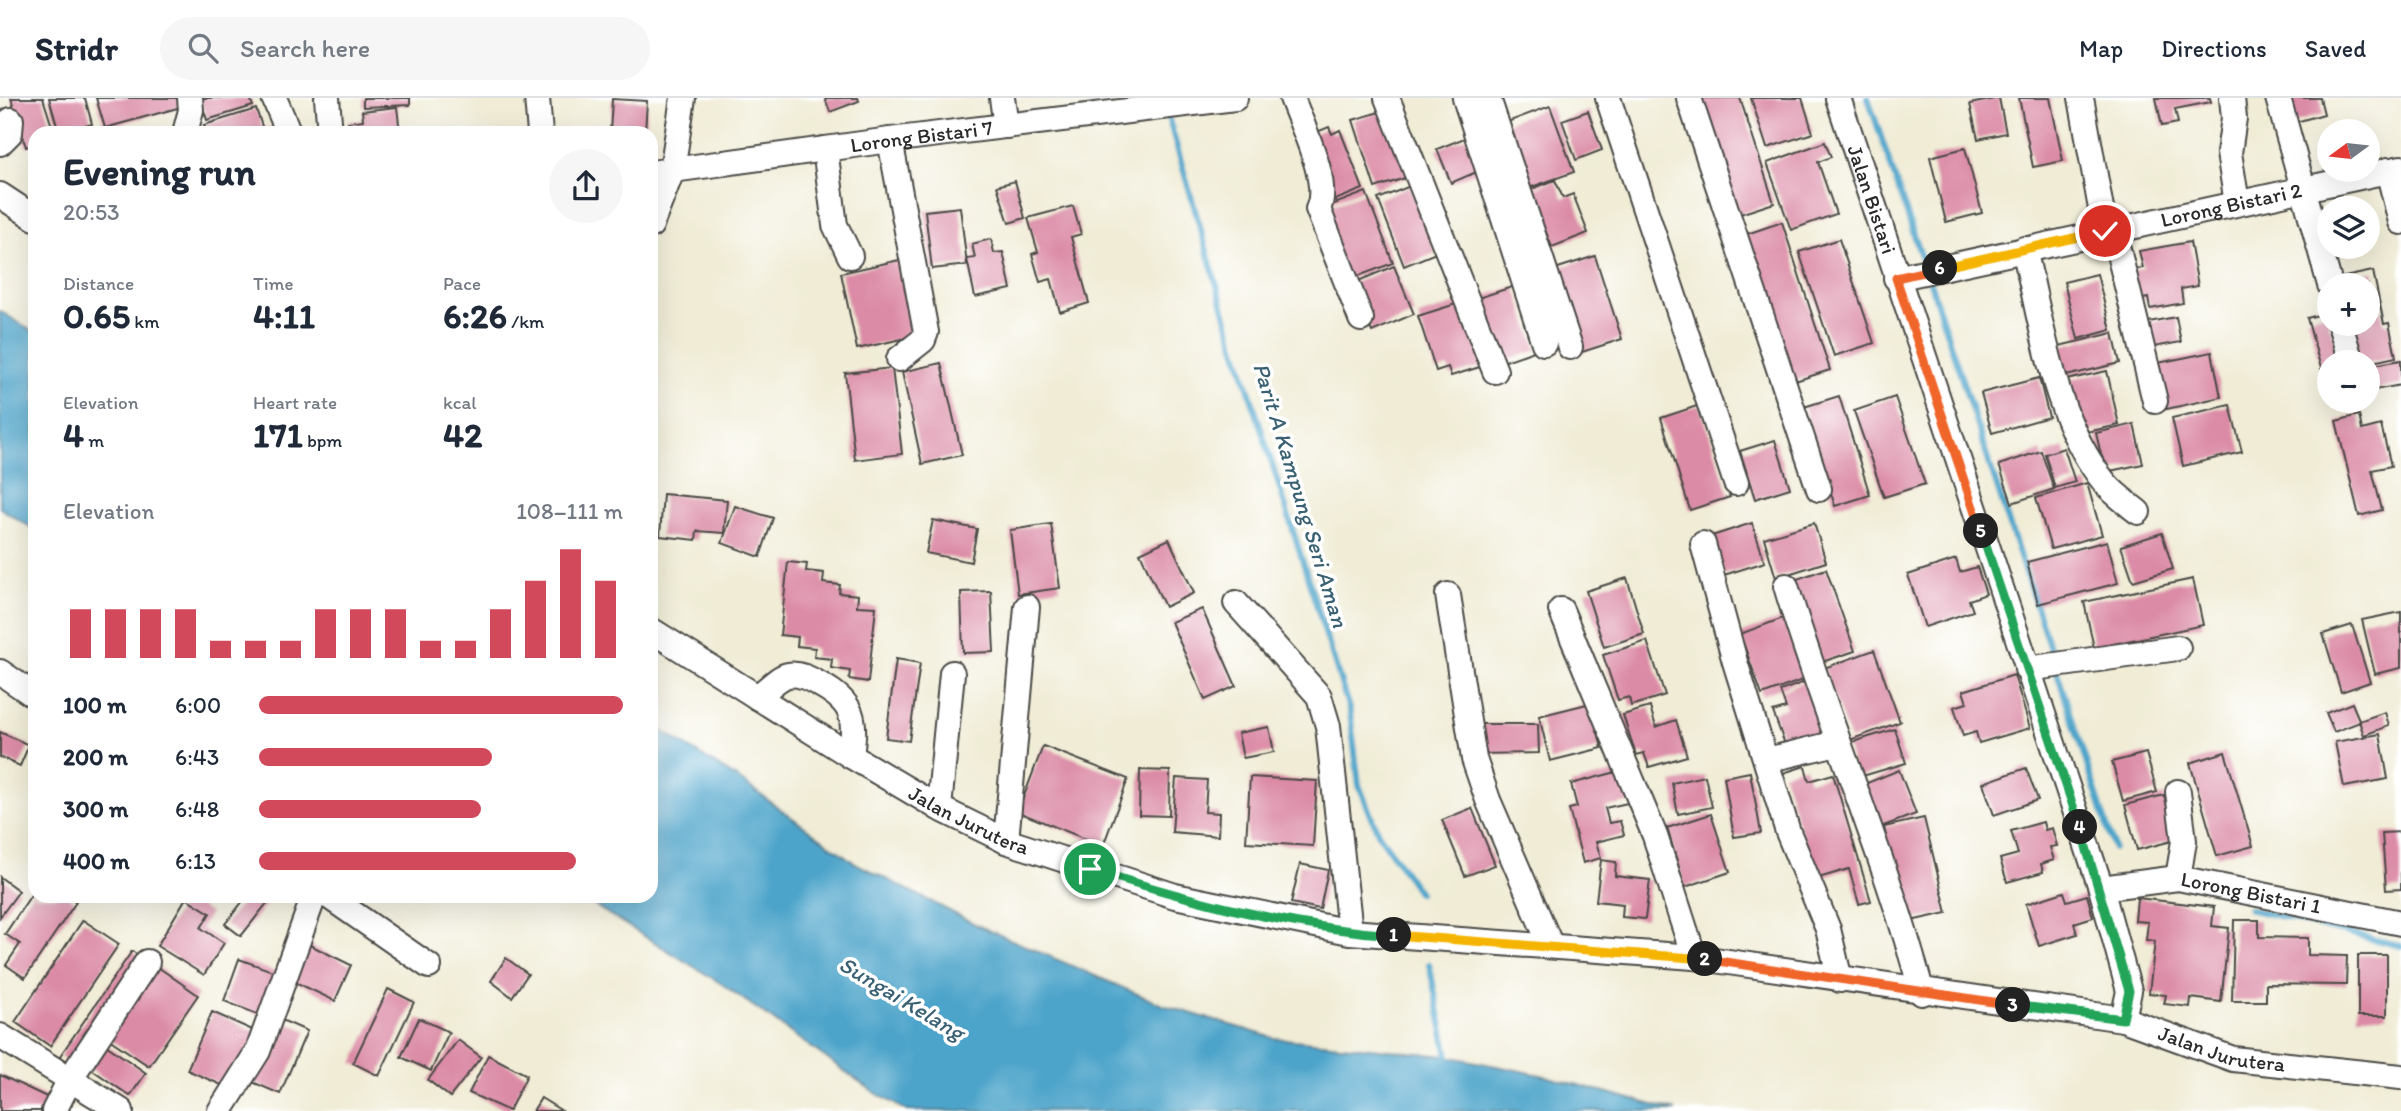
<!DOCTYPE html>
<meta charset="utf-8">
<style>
body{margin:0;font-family:Itim,sans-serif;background:#f6f6f7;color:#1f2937;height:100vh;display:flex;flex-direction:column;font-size:26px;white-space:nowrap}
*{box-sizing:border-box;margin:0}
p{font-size:23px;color:#747a83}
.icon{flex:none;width:38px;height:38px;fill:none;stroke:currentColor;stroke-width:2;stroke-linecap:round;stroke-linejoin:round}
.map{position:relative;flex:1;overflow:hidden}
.details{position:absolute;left:28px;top:28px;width:630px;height:777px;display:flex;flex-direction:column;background:#fff;border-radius:21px;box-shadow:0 7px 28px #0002}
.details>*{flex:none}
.needle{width:46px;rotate:255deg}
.tools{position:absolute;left:2317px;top:21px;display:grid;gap:14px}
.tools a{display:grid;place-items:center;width:63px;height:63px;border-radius:50%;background:#fff;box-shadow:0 7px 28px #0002;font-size:35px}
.pin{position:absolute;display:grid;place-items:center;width:60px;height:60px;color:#fff;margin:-30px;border:4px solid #fff;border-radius:50%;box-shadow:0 2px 7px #0007}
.km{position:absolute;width:35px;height:35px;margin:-18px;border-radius:50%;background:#222;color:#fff;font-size:19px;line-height:35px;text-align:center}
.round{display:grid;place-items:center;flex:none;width:74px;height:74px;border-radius:37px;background:#f6f6f7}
.head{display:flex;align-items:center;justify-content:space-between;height:119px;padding:0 35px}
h1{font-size:38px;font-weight:700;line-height:52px}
.stats{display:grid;grid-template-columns:repeat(3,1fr);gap:10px;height:119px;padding:7px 35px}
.stats div{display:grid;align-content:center}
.stats b{font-size:35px;font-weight:700}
.stats small{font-size:19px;font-weight:400}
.stats p{font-size:19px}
.chart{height:196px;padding:14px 35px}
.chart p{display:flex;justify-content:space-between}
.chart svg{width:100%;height:126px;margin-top:7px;stroke:#d1495b;stroke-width:6}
ul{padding:0 35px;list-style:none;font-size:23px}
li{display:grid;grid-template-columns:112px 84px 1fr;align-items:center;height:52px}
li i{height:18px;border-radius:9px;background:#d1495b}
header{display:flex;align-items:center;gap:42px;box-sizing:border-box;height:98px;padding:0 35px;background:#fff;border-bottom:2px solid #e0e1e3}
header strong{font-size:33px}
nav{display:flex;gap:38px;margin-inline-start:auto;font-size:24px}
.search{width:490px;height:63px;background:#f6f6f7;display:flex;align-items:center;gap:18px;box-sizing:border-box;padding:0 24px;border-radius:38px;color:#747a83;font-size:26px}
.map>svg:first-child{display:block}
.water{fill:#4da4ca;stroke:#3c687a;stroke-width:2}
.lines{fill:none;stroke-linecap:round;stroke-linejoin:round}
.stream{stroke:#4da4ca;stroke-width:6}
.building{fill:#db8ba6}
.minor-casing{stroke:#494845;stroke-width:28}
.minor{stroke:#fff;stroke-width:24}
.split-1-casing{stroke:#fff;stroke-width:14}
.split-2-casing{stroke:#fff;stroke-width:14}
.split-3-casing{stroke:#fff;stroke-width:14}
.split-4-casing{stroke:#fff;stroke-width:14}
.split-5-casing{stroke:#fff;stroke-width:14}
.split-6-casing{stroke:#fff;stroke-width:14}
.split-7-casing{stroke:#fff;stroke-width:14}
.split-1{stroke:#22a559;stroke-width:9}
.split-2{stroke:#f5b400;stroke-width:9}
.split-3{stroke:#f0652b;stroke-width:9}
.split-4{stroke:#22a559;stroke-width:9}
.split-5{stroke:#22a559;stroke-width:9}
.split-6{stroke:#f0652b;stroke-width:9}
.split-7{stroke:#f5b400;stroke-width:9}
.labels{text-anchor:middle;stroke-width:7;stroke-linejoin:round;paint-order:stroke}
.street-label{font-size:21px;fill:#2b2b2b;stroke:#fff}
.water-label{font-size:23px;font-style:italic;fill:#3a6173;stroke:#fff}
</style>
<header>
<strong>Stridr</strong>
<div class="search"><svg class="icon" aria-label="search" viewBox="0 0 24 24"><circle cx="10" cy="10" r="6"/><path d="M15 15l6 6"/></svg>Search here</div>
<nav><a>Map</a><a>Directions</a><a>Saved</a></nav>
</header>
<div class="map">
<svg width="2401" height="1013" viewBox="0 0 2401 1013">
<rect width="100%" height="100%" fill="#fff"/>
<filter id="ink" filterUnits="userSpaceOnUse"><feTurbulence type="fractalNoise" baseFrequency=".0143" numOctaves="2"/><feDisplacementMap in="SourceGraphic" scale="14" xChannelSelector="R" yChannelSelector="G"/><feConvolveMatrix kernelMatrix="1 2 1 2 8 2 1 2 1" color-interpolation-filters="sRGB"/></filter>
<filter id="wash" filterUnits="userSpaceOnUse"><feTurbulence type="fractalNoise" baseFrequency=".00686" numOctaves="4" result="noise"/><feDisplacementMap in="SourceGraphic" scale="28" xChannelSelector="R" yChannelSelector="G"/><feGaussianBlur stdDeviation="1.57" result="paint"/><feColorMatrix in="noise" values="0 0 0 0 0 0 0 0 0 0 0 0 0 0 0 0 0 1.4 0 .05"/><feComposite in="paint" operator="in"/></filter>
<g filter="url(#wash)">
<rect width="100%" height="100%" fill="#f0ecd6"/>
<g class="water">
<polygon points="0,213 35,235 35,432 0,410"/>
<polygon points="651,626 740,682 855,765 979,828 1163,907 1274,940 1447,958 1541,977 1676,1013 907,1013 874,994 722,886 579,798 651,798"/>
</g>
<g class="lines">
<g class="stream">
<polyline points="1868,0 1924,167"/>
<polyline points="1167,15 1227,222 1350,614 1359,687 1378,735 1419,795"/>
<polyline points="1928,178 2054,563"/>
<polyline points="2057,574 2114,750"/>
<polyline points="2249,811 2401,848"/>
<polyline points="1429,866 1449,963"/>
</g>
</g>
<g id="blocks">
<g class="building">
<polygon points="11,0 43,0 54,35 35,35 35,46 26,49"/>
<polygon points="49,0 85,0 92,26 59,35"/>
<polygon points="96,0 178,0 181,9 105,30"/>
<polygon points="200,0 250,0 253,8 207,22"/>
<polygon points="363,0 410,0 410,7 363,9"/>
<polygon points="825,0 858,0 859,3 830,14"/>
<polygon points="1700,0 1740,0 1774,105 1737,117"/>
<polygon points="1751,0 1802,0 1813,35 1767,50"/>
<polygon points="1999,0 2006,35 1978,41 1970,6"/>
<polygon points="2019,0 2050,0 2063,63 2033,69"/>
<polygon points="2156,0 2210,0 2211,4 2175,11 2178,25 2162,28"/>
<polygon points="2282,0 2320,0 2324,16 2289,26"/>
<polygon points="612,1 647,3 645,35 610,35"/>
<polygon points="1550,8 1574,74 1526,91 1502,26"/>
<polygon points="397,9 400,35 349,35 348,24 363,22 362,13"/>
<polygon points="256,11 263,31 275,28 277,35 207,35 204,27"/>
<polygon points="1386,12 1408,79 1375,90 1353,22"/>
<polygon points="1588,13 1602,52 1576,62 1562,22"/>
<polygon points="1329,29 1332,36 1340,32 1363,91 1333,103 1307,38"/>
<polygon points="1467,39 1481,72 1451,85 1437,51"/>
<polygon points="1825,44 1831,59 1818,64 1836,116 1791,132 1767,65"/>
<polygon points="1965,50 1982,115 1946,124 1930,59"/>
<polygon points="1555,82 1563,100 1573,96 1588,135 1552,149 1529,92"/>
<polygon points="1015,83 1025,120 1009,125 997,88"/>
<polygon points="1410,88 1436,155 1404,168 1378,101"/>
<polygon points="1366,94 1393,165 1348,182 1321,111"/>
<polygon points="1073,108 1081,136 1071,139 1089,205 1060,214 1051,181 1040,184 1032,156 1038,154 1028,120"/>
<polygon points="960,109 967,167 932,171 925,113"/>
<polygon points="1782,124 1830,272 1792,284 1744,137"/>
<polygon points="991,141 994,155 1003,154 1011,191 975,199 967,161 975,160 972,146"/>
<polygon points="1839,141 1874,245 1834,258 1799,154"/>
<polygon points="2190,144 2198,188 2181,191 2183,205 2150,211 2148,200 2134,203 2129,173 2143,170 2139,153"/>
<polygon points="1595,158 1622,241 1579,255 1552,172"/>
<polygon points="904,161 920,237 857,251 841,175"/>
<polygon points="1394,168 1414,216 1372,234 1351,186"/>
<polygon points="2373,173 2384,226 2389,225 2396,259 2368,265 2352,264 2344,226 2368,226 2368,187 2336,187 2335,181"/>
<polygon points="2097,176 2111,232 2078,241 2064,184"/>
<polygon points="1515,188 1537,252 1497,266 1475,201"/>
<polygon points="1462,204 1483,268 1451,278 1448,269 1436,273 1418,218"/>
<polygon points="2329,214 2329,226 2344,264 2329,264 2327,292 2307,220"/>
<polygon points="2176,219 2181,244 2143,251 2138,226"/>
<polygon points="2113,235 2120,265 2062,279 2055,249"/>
<polygon points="2212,254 2221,299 2162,312 2153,266"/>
<polygon points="2401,262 2401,287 2369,293 2368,268"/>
<polygon points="941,265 962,357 922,366 902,274"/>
<polygon points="892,270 902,356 855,362 845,275"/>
<polygon points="2107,273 2119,327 2082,335 2062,283"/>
<polygon points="2039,280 2049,319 1992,335 1981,295"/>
<polygon points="1839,298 1870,397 1835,408 1804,309"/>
<polygon points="1895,299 1925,386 1884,399 1854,313"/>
<polygon points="1700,307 1730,399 1690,412 1661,320"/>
<polygon points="2230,307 2242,354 2183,368 2172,320"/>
<polygon points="2359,317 2362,332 2381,327 2391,368 2372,372 2382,412 2359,418 2336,323"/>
<polygon points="2134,326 2143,366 2105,374 2096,335"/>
<polygon points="1775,342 1790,390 1755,401 1740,353"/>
<polygon points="2064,350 2075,384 2055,390 2045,356"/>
<polygon points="2041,353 2054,391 2012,405 1999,367"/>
<polygon points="2087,385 2102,437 2051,451 2036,400"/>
<polygon points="663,396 727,402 724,435 697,433 696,442 660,438"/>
<polygon points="735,408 773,420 760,459 722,445"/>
<polygon points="933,422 977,431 971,464 926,455"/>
<polygon points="1752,425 1765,464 1724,477 1712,438"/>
<polygon points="1814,425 1826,464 1776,480 1764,440"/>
<polygon points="1051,426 1060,490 1018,496 1010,432"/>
<polygon points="2162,435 2173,471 2133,483 2121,448"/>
<polygon points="1169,441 1194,495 1165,509 1140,455"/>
<polygon points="2107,443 2118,485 2038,506 2027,464"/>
<polygon points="1956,461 1960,474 1977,469 1986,496 1969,502 1973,513 1925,529 1908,477"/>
<polygon points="788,464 807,466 806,473 824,475 823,485 840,487 839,495 858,497 857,508 876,509 868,584 849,581 850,573 831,570 832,561 814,559 815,550 797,548 798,539 780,537"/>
<polygon points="1826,471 1855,553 1819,565 1791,483"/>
<polygon points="1627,480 1644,536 1604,549 1586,493"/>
<polygon points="2193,481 2203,527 2094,550 2084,504"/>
<polygon points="991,493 994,554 963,555 961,494"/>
<polygon points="1202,511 1236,588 1205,602 1171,524"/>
<polygon points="2401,514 2401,570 2375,576 2362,522"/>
<polygon points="1783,520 1805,581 1762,597 1740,536"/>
<polygon points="2352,527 2370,584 2341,594 2323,536"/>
<polygon points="1647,543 1665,597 1631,608 1629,599 1618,602 1603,557"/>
<polygon points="1874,552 1900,624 1850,642 1824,570"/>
<polygon points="896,561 920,565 909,643 886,640"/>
<polygon points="2014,577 2030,630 1979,645 1976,634 1963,638 1954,609 1967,605 1963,593"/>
<polygon points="1807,583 1826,635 1786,649 1773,614 1786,610 1780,593"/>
<polygon points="1591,605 1602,650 1550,663 1539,618"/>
<polygon points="2352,605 2360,624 2334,634 2326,615"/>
<polygon points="1650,609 1656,629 1676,622 1687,658 1649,669 1644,655 1636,657 1623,617"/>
<polygon points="2385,614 2389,628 2364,637 2359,623"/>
<polygon points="1478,626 1538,626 1539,655 1479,656"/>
<polygon points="1269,629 1274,654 1243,660 1238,635"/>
<polygon points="1895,631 1906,665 1856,680 1846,646"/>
<polygon points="0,634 29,647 20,668 0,659"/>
<polygon points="2380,636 2388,681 2344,689 2335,644"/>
<polygon points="1043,648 1128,681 1103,748 1018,714"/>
<polygon points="2225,654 2253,748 2217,758 2190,665"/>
<polygon points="2146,655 2157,694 2123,703 2112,664"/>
<polygon points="1805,668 1809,683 1833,676 1871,803 1859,806 1849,771 1815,781 1783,675"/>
<polygon points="2026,670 2038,702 1994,717 1983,685"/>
<polygon points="1140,672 1170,673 1169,718 1139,717"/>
<polygon points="1624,672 1632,704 1605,710 1609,725 1620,723 1624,737 1596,744 1601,760 1583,765 1569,711 1577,709 1571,686"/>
<polygon points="1899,672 1916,716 1878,730 1862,687"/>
<polygon points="1750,674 1761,735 1734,739 1724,679"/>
<polygon points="1705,678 1712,709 1678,716 1672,685"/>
<polygon points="1250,679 1317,683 1313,748 1246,744"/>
<polygon points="1176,680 1207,682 1205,714 1219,715 1218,738 1172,734"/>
<polygon points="2164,697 2176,742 2137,752 2125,707"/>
<polygon points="1472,710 1495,767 1465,778 1442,722"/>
<polygon points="1711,716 1730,774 1685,789 1667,730"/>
<polygon points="1924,720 1947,815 1906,824 1884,729"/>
<polygon points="2043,724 2045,732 2052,730 2057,748 2050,749 2054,762 2041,766 2043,774 2007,784 2000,761 2018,756 2011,733"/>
<polygon points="2401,734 2401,791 2386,792 2382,735"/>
<polygon points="1601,762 1616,764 1615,778 1650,782 1645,821 1622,819 1623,806 1596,803"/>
<polygon points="1300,766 1328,772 1320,811 1291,805"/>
<polygon points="0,779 19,793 0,819"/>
<polygon points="35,791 35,798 68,798 76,804 25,880 6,867 20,846 5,836"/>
<polygon points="2064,794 2067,803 2087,797 2093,819 2074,825 2077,836 2039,848 2026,806"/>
<polygon points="247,798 260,798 268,804 241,838 225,826"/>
<polygon points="186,800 210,815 201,830 224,845 204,877 157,848"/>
<polygon points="2137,800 2214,809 2212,828 2229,830 2221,904 2191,900 2190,909 2164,906 2166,897 2149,895 2155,843 2146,842 2148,824 2135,823"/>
<polygon points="83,822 119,846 50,948 15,924"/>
<polygon points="2234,822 2259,822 2259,839 2308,840 2308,857 2347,858 2346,887 2266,886 2266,903 2232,903"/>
<polygon points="310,847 351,867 335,903 293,883"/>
<polygon points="132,853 143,860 70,965 60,958"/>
<rect x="2358" y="857" width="29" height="61"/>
<polygon points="506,860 528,876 512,899 491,883"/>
<polygon points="239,861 278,875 262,918 224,903"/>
<polygon points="155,867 198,897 149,968 106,939"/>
<polygon points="388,891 414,904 379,978 353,965"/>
<polygon points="212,914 257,934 233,992 187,972"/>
<polygon points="277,920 307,933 280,996 250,983"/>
<polygon points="419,920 449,934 431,973 401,959"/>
<polygon points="458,942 481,959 450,999 428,982"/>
<polygon points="103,945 146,975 130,998 87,968"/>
<polygon points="488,957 527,977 509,1013 469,995"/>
<polygon points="0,977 49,1000 43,1013 0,1013"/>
<polygon points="541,1000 562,1013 533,1013"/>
</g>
</g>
</g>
<g filter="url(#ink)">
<use href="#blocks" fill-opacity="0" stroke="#494845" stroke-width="2"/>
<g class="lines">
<g class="minor-casing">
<g id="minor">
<polyline points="274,0 289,35"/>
<polyline points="327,0 330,35"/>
<polyline points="537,0 540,35"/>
<polyline points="1002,0 1006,28"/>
<path d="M1292,0C1302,28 1331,85 1318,111L1361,221"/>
<polyline points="1387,0 1495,273"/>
<polyline points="1465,0 1544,245"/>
<polyline points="1488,0 1570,249"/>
<polyline points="1608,0 1736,385"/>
<polyline points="1689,0 1819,391"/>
<path id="s1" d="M1838,0L2101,790L2129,893L2123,921"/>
<polyline points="2081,0 2105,133"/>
<polyline points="2232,0 2234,20 2229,55 2237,105"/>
<polyline points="2278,0 2330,187"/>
<polyline points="185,35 191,12 190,0"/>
<polyline points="890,42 926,234 923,242 899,261"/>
<polyline points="0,45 10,35 11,22"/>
<polyline points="825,51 835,127 850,158"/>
<polyline points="2388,72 2401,124"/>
<path id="s2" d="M651,75L890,42L1235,0"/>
<polyline points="0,97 35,120"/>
<polyline points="651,127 672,73 683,0"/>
<polyline points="2113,131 2155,303"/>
<path d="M2024,151C2043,229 2053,321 2105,385C2114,396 2127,405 2138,414"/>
<path id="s3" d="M1896,180L2401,70"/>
<polyline points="2340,226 2351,264"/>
<polyline points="1703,446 1735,564 1788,734 1828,831 1840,882"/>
<path d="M1786,488C1827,625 1885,757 1922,895"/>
<polyline points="1448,497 1474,661 1488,702 1551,848"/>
<polyline points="1236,505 1319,598 1328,628 1350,834"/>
<polyline points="1561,512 1655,738 1694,859"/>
<path id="s4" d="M651,532L851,658L939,710L1006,743L1175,798L1350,834L1694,859L2123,921L2233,961L2401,979"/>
<polyline points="2027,571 2178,550"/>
<polyline points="0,574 35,598"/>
<path d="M757,599C766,593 778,579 788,577C800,575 810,581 819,586C855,605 856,621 851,658"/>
<polyline points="1767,662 1837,645"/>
<polyline points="2178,694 2184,743 2178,780"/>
<polyline points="939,710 952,575"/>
<polyline points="1006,743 1027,509"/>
<path id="s5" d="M2101,790L2178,780L2401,825"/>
<polyline points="328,798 429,868"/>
<polyline points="0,938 121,1013"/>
<polyline points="54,1013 70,981 147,864"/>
<polyline points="220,1013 258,953 314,798"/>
</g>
</g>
<use href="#minor" class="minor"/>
</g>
</g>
<g class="lines" filter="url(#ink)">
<g class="split-1-casing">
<path id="split-1" d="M1090,771C1188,802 1291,830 1394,837"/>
</g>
<g class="split-2-casing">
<polyline id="split-2" points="1394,837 1705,861"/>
</g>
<g class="split-3-casing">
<polyline id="split-3" points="1705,861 2013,907"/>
</g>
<g class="split-4-casing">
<polyline id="split-4" points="2013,907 2123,921 2129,893 2080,729"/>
</g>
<g class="split-5-casing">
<polyline id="split-5" points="1981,433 2080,729"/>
</g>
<g class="split-6-casing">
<polyline id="split-6" points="1940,170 1896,180 1981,433"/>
</g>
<g class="split-7-casing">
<polyline id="split-7" points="1940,170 2105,133"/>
</g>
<use href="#split-1" class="split-1"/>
<use href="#split-2" class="split-2"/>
<use href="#split-3" class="split-3"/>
<use href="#split-4" class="split-4"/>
<use href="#split-5" class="split-5"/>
<use href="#split-6" class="split-6"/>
<use href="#split-7" class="split-7"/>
</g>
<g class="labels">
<g class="street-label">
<text dy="7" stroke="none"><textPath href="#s2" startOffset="273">Lorong Bistari 7</textPath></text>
<text dy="7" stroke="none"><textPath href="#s1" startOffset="107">Jalan Bistari</textPath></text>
<text dy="7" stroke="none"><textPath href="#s3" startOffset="343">Lorong Bistari 2</textPath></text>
<text dy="7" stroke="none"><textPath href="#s4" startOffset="371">Jalan Jurutera</textPath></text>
<text dy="7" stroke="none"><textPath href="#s5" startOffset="152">Lorong Bistari 1</textPath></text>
<text dy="7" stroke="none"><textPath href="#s4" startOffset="1652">Jalan Jurutera</textPath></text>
</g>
<g class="water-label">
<text transform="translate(1301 397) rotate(73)" y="8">Parit A Kampung Seri Aman</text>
<text transform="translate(902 900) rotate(31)" y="8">Sungai Kelang</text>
</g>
</g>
</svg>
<div class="tools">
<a><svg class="needle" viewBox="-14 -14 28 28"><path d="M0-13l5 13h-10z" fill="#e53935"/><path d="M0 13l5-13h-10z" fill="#747a83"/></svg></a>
<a><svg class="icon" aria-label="layers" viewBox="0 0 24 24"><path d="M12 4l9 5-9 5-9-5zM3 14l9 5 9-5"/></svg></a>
<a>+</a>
<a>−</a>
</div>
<div class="pin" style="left:1090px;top:771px;background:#1e9e55"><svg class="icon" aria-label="arrive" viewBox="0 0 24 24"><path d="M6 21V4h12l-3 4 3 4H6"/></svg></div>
<div class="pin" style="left:2105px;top:133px;background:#d93025"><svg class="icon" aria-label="check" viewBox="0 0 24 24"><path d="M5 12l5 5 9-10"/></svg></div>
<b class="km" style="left:1394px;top:837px">1</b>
<b class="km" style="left:1705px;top:861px">2</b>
<b class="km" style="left:2013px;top:907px">3</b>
<b class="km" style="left:2080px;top:729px">4</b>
<b class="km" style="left:1981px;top:433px">5</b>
<b class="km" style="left:1940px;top:170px">6</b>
<section class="details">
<div class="head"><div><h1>Evening run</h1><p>20:53</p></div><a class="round"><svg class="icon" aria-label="share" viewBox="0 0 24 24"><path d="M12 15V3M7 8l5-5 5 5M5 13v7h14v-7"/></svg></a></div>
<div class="stats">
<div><p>Distance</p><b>0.65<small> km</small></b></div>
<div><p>Time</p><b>4:11</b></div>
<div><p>Pace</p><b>6:26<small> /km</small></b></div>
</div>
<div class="stats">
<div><p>Elevation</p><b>4<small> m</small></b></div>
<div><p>Heart rate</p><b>171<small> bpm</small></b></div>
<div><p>kcal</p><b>42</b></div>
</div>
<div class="chart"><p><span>Elevation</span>108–111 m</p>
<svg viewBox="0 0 160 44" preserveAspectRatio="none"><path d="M5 44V27M15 44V27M25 44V27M35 44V27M45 44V38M55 44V38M65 44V38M75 44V27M85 44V27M95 44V27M105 44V38M115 44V38M125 44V27M135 44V17M145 44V6M155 44V17"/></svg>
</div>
<ul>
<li><b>100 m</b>6:00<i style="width:100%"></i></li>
<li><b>200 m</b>6:43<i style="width:64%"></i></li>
<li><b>300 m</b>6:48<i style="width:61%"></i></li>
<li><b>400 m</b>6:13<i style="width:87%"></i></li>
</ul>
</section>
</div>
